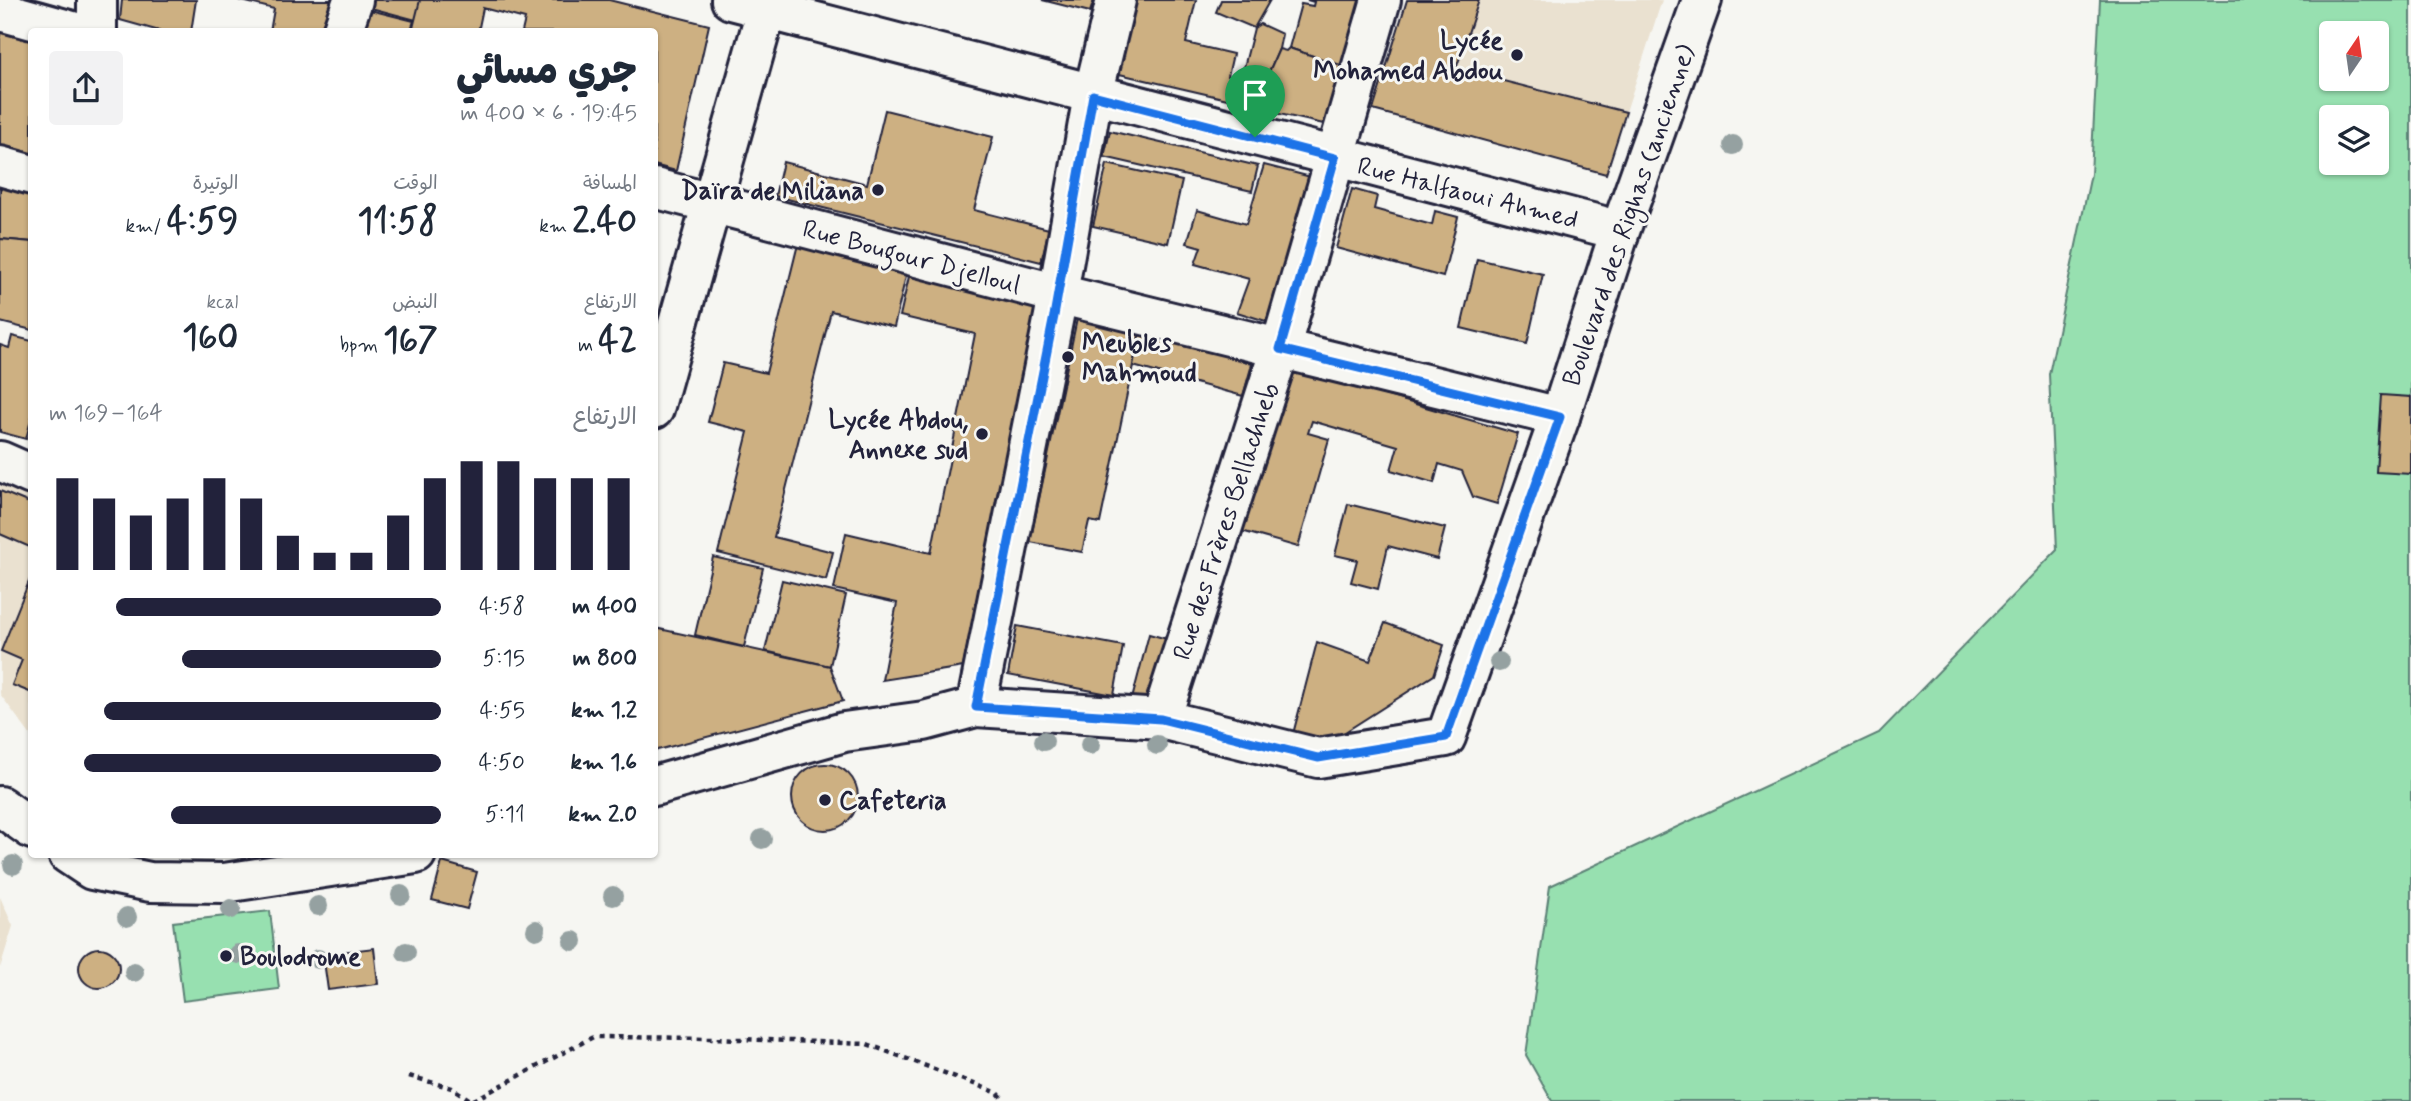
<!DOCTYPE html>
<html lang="ar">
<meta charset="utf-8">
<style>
body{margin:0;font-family:Mynerve,"Playpen Sans Arabic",sans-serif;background:#f2f2f3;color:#1f2937;direction:rtl;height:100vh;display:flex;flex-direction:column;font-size:26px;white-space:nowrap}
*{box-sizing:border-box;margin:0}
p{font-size:23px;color:#747a83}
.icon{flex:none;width:38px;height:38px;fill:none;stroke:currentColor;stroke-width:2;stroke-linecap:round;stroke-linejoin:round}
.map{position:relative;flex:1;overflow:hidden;direction:ltr}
.sheet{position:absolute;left:28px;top:28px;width:630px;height:830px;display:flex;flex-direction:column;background:#fff;border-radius:7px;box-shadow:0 2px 5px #0004;direction:rtl}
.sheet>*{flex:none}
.needle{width:46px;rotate:13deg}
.buttons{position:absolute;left:2319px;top:21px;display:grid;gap:14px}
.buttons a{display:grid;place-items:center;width:70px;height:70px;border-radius:7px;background:#fff;box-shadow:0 2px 5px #0004;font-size:35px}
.pin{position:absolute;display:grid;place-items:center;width:60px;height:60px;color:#fff;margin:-72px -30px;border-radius:50% 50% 50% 0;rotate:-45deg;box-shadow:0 0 7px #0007}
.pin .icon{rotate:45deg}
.round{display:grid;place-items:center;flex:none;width:74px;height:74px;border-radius:7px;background:#f2f2f3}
.overview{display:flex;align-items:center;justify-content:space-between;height:119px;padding:0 21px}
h1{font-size:38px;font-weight:800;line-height:52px}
.stats{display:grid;grid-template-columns:repeat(3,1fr);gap:10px;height:119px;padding:7px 21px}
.stats div{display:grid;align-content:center}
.stats b{font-size:35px;font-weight:800}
.stats small{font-size:19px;font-weight:400}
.stats p{font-size:19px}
.chart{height:196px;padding:14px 21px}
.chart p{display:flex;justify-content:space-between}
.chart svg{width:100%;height:126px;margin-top:7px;stroke:#22223b;stroke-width:6}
ul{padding:0 21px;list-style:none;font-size:23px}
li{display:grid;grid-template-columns:112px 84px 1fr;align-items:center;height:52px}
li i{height:18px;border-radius:9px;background:#22223b}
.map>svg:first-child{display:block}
.built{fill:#eae1d0}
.green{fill:#97e0b0;stroke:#5c8176;stroke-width:2;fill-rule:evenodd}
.building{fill:#cdb082;stroke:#22223b;stroke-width:2}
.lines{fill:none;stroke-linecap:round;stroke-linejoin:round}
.street-casing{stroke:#22223b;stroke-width:44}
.path{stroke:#22223b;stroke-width:4.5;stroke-dasharray:5 5;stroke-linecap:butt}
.street{stroke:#f6f6f2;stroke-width:38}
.tree{fill:#95a1a1}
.route-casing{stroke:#fff;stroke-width:14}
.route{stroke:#1a73e8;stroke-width:9}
.poi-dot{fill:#22223b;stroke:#f6f6f2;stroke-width:2.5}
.labels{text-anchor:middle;stroke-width:6;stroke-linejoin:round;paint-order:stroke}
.poi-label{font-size:26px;font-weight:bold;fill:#22223b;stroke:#f6f6f2;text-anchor:end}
.street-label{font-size:26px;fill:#22223b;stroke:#f6f6f2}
</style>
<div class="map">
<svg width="2411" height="1101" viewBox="0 0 2411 1101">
<rect width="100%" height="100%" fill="#f6f6f2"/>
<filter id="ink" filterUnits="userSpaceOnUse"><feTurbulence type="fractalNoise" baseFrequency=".0143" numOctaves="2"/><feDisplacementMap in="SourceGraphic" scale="14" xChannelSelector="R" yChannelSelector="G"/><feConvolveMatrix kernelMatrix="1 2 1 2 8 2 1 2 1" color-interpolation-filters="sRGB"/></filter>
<g filter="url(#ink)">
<g class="built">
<polygon points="1407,0 1662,0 1606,174 1373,110"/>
<polygon points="0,475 31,488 31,736 0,694"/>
<polygon points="0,897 13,926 0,968"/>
</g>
<g class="green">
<path d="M2100,0H2411V1101H1552L1526,1055L1550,886L1879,733L2057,550L2049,374L2091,174ZM2331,33H2376V79H2331ZM2331,117H2376V163H2331Z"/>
<polygon points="270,911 279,989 183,1001 173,922"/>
</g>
<g class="building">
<polygon points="122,0 196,0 191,32 163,32 120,20"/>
<polygon points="238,0 334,0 322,32 270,32 274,9"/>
<polygon points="374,0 421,0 416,20 371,8"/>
<polygon points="420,0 609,0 709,25 676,171 654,165 654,32 522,32 525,19 483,8 478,32 412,32"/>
<polygon points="1042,0 1094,0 1090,12"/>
<polygon points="1132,0 1196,0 1186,43 1233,54 1228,76 1241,79 1236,101 1115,73"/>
<polygon points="1221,0 1270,0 1254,28 1216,12"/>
<polygon points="1307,0 1370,0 1346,67 1289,48 1301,4 1313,6 1314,2"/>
<polygon points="1407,0 1479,0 1456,69 1626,112 1606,174 1373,110"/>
<polygon points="370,10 414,21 410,32 362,32"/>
<polygon points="1260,24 1282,34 1279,49 1265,81 1241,79 1254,28"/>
<polygon points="0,31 32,39 32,156 0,148"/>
<polygon points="1289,48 1346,67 1328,125 1244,106 1252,79 1265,81 1279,49 1286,51"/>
<polygon points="885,110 993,137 974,210 1049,229 1041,262 775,196 783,162 867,184"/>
<polygon points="1110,131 1258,166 1252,191 1104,157"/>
<polygon points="1107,164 1182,181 1168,243 1093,226"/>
<polygon points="1264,165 1311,177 1269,322 1237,312 1249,279 1195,264 1201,247 1187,243 1197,210 1246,224"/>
<polygon points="0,182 32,190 32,242 0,239"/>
<polygon points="1352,189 1377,196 1374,209 1432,225 1435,211 1458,217 1443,277 1336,248"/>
<polygon points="0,239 32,242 32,330 0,322"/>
<polygon points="799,240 908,267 894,327 831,311 774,537 833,552 826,580 718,553 748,432 708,422 723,363 766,373"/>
<polygon points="1477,259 1543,274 1527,344 1461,328"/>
<polygon points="910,272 1036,305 963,667 882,680 897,603 834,589 846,533 931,553 975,334 900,316"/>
<polygon points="1078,314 1141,327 1100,523 1089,521 1082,552 1030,542"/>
<polygon points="1141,327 1254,357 1243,396 1133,366"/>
<polygon points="12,336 32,341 32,416 26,439 0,432 0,345 9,348"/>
<polygon points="1285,366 1518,434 1497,504 1473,497 1462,471 1439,464 1434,483 1391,470 1398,446 1312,421 1308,433 1329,439 1298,547 1238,530"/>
<polygon points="2381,395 2411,397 2411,474 2376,472"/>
<polygon points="0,491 32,504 32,548 0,534"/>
<polygon points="1348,504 1445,528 1437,559 1388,546 1378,589 1351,582 1357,560 1335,555"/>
<polygon points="713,557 763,568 744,647 695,635"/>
<polygon points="32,574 32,693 12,685 22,660 1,651"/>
<polygon points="782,580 846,595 830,666 765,651"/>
<polygon points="1385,623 1444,645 1434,675 1334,739 1293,734 1317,642 1370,661"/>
<polygon points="1017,626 1123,646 1114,695 1008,675"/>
<polygon points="655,628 830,666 843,701 654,751"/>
<polygon points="1149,634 1167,639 1150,704 1132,699"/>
<circle cx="825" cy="797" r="33"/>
<polygon points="442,862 477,872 467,909 432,900"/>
<polygon points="374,948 378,984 328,990 323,954"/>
<circle cx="99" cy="968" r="20"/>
</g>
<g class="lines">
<g class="street-casing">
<g id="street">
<polyline points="731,0 1599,225"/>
<polyline points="0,11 76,32"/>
<polyline points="97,32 97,0"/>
<polyline points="342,32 353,0"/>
<polyline points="0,166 32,175"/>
<polyline points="654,188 1058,294 1560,417"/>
<polyline points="654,409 769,0"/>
<polyline points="0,461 32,475"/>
<polyline points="976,707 1054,316 1093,95 1116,0"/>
<polyline points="1161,719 1280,349 1381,0"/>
<polyline points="654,786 844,732 924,721 976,707 1161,719 1318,758 1446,737 1560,417 1620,231 1702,0"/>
<polyline points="0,806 32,829"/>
<polyline points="68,854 92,870 150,882 224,883 416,854"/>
</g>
</g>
<polyline class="path" points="409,1076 452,1088 472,1101 593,1037 714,1038 867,1044 998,1093 1005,1101"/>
<use href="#street" class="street"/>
</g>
<g class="tree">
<circle cx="1733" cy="145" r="10"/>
<circle cx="1499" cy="662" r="10"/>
<circle cx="1044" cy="741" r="10"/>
<circle cx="1090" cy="745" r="10"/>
<circle cx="1157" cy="745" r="10"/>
<circle cx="762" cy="839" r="10"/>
<circle cx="13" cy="865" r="10"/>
<circle cx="401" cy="895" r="10"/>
<circle cx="613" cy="896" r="10"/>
<circle cx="318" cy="906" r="10"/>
<circle cx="231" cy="909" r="10"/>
<circle cx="127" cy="917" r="10"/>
<circle cx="536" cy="930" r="10"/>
<circle cx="573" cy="941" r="10"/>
<circle cx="406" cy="952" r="10"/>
<circle cx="238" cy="954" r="10"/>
<circle cx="318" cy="959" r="10"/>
<circle cx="134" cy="972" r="10"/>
</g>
</g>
<g class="lines" filter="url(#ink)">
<g class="route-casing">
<polygon id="route" points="1093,95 1335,158 1280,349 1560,417 1446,737 1318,758 1161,719 976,707 1054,316"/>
</g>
<use href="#route" class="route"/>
</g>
<g class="poi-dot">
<circle cx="1517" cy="55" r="7"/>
<circle cx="878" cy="190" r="7"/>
<circle cx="1068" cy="357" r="7"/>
<circle cx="982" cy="434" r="7"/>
<circle cx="825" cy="800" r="7"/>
<circle cx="226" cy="956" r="7"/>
</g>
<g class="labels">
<g class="poi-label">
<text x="1503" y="49">Lycée<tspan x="1503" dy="30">Mohamed Abdou</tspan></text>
<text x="864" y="199">Daïra de Miliana</text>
<text x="1082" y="351" text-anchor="start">Meubles<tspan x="1082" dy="30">Mahmoud</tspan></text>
<text x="968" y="428">Lycée Abdou,<tspan x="968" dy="30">Annexe sud</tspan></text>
<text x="839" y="809" text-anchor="start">Cafeteria</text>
<text x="240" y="965" text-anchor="start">Boulodrome</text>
</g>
<g class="street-label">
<text transform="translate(1468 192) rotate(14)" y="9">Rue Halfaoui Ahmed</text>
<text transform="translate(1628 215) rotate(-71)" y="9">Boulevard des Righas (ancienne)</text>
<text transform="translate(912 256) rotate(15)" y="9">Rue Bougour Djelloul</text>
<text transform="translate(1225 521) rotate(-72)" y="9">Rue des Frères Bellachheb</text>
</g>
</g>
</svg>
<div class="buttons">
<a><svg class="needle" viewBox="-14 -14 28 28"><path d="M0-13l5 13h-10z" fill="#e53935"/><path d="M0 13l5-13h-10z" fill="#747a83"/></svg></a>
<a><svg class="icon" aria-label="layers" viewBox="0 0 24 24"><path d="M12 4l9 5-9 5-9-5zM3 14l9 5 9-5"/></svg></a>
</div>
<div class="pin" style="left:1255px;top:137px;background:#1e9e55"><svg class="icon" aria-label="arrive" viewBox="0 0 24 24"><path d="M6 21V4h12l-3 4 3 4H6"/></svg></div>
<section class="sheet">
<div class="overview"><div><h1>جري مسائي</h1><p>19:45 · 6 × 400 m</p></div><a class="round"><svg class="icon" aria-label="share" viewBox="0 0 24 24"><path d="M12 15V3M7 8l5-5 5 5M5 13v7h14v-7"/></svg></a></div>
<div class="stats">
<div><p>المسافة</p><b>2.40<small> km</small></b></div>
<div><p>الوقت</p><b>11:58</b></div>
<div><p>الوتيرة</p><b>4:59<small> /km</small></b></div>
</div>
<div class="stats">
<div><p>الارتفاع</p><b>42<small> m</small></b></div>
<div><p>النبض</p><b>167<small> bpm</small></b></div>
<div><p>kcal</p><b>160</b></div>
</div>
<div class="chart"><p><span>الارتفاع</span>164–169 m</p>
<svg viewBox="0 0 160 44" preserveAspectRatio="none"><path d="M5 44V12M15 44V19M25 44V25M35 44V19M45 44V12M55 44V19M65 44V32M75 44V38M85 44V38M95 44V25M105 44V12M115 44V6M125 44V6M135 44V12M145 44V12M155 44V12"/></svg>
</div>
<ul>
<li><b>400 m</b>4:58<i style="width:83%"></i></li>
<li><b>800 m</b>5:15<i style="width:66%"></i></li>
<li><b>1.2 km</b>4:55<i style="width:86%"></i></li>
<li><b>1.6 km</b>4:50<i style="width:91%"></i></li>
<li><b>2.0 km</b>5:11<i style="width:69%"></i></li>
</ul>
</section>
</div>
